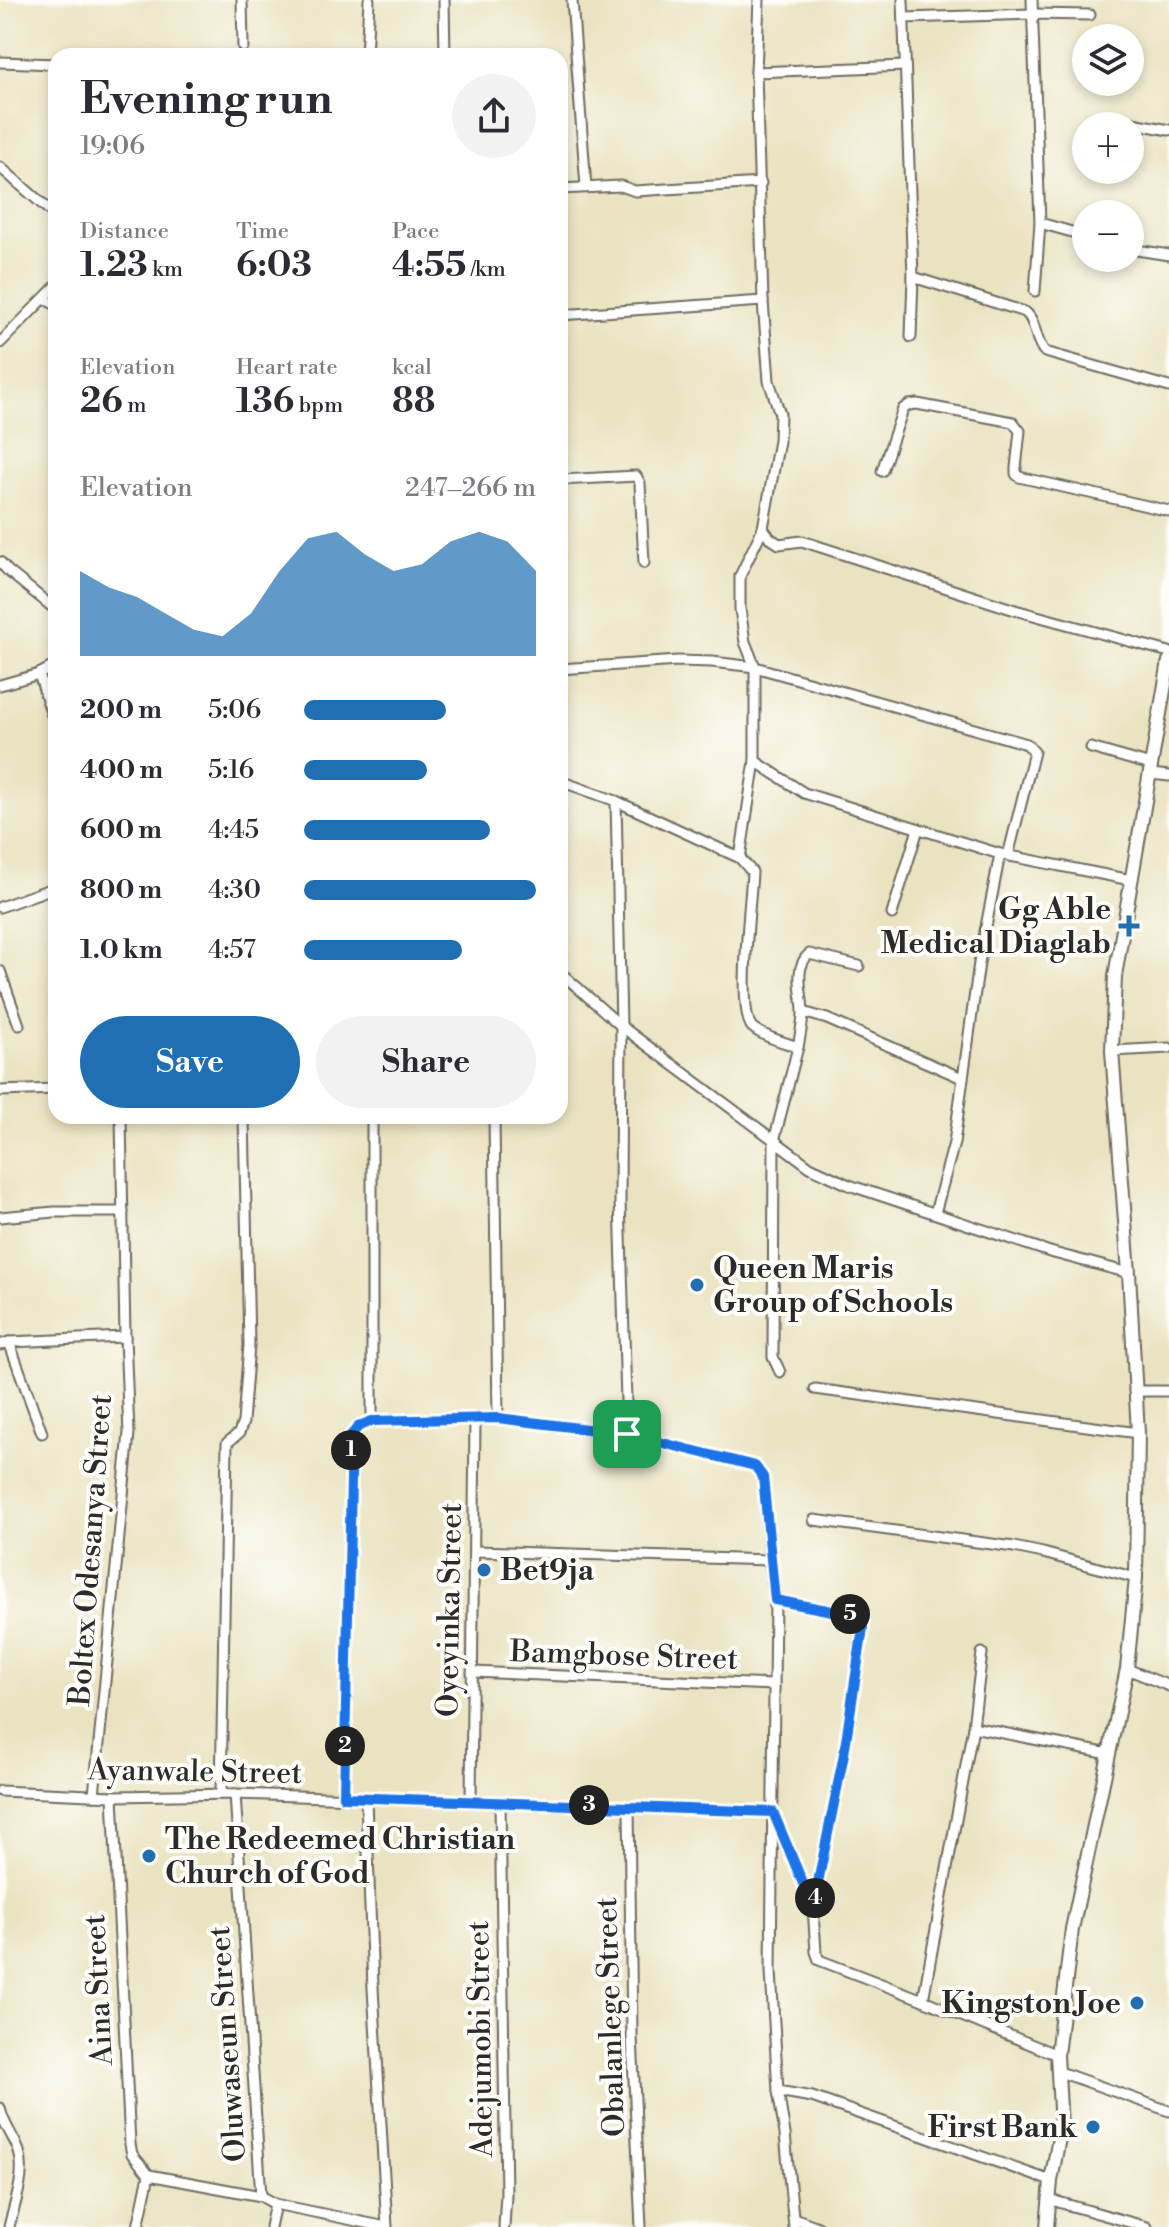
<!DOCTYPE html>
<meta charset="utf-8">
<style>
body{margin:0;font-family:"Libre Bodoni",serif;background:#f2f2f3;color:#2b2b33;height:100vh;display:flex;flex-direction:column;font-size:30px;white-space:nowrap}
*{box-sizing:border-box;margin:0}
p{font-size:26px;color:#7c7c81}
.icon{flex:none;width:44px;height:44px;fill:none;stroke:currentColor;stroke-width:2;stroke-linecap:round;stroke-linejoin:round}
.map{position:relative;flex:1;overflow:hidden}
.drawer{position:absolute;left:48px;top:48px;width:520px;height:1076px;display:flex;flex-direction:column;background:#fff;border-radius:24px;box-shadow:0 4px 12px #0003}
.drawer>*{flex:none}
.buttons{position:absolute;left:1072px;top:24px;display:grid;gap:16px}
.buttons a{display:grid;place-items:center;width:72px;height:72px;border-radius:50%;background:#fff;box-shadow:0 4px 12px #0003;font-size:40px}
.pin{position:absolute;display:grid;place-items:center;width:68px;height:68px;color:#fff;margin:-34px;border-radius:16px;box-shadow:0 4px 12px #0006}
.km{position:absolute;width:40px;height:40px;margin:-20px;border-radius:50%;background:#222;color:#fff;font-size:22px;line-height:40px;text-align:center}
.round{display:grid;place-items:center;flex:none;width:84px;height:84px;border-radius:42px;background:#f2f2f3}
.summary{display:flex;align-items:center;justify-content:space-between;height:136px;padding:0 32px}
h1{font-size:44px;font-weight:700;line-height:60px}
.metrics{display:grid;grid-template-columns:repeat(3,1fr);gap:12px;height:136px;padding:8px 32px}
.metrics div{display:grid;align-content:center}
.metrics b{font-size:34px;font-weight:700}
.metrics small{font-size:22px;font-weight:400}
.metrics p{font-size:22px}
.chart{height:224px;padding:16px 32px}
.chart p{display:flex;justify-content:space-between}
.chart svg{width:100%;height:144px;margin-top:8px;fill:#1f6fb2;opacity:.7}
.cta{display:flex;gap:16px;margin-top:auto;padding:16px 32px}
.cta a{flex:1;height:92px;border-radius:48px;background:#1f6fb2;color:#fff;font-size:32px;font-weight:700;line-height:92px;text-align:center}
.cta a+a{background:#f2f2f3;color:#2b2b33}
ul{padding:0 32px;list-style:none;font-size:26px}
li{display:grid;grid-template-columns:128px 96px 1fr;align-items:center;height:60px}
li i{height:20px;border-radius:10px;background:#1f6fb2}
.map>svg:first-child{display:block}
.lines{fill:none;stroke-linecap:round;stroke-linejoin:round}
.minor-casing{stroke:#6e6b60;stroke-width:13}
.secondary-casing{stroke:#6e6b60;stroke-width:16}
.minor{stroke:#fff;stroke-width:9}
.secondary{stroke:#fff;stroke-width:12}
.route-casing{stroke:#fff;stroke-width:16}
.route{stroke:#1a73e8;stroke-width:10}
.poi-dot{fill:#1f6fb2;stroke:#fdfcf7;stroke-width:3}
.labels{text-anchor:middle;stroke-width:8;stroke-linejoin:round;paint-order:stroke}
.poi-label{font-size:30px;font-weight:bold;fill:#2b2b2b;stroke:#fdfcf7;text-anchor:end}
.street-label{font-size:30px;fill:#2b2b2b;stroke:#fdfcf7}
</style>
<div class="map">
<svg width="1169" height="2227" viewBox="0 0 1169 2227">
<rect width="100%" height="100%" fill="#fdfcf7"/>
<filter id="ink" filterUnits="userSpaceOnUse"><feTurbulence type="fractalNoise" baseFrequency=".0125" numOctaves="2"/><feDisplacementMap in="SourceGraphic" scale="16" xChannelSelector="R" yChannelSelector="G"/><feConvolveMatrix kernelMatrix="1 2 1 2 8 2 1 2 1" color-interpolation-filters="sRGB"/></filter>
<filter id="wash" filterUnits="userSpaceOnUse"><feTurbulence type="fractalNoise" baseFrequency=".006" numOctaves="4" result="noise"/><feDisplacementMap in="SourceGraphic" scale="32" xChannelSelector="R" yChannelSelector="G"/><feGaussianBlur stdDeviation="1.8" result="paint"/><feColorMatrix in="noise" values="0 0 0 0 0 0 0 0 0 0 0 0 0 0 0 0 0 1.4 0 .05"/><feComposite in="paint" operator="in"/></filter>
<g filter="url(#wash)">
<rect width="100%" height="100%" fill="#eae3c1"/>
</g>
<g filter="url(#ink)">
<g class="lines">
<g class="minor-casing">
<g id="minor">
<polyline points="242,0 243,47"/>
<polyline points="444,0 445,56"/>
<polyline points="572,0 586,187"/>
<path d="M759,0L756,72L763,301L769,381L780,414L779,441L763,528L740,576V609L745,642L755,667V761L740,858L752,872C751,899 737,1011 752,1027C763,1037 784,1042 798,1047L774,1141L773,1357L780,1372"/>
<polyline points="903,0 913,277 911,337"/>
<polyline points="1032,0 1040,223 1035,291"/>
<polyline points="904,18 1032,14 1090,15"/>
<polyline points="366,56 369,0"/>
<polyline points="0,62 56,64"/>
<polyline points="756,72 905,66"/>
<polyline points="1107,118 1169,130"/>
<polyline points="0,167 56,216"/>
<polyline points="560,189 621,186 635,191 761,183"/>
<polyline points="1040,223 1086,236"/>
<polyline points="1130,249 1169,255"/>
<path d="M913,277L1025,312C1037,321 1034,341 1045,352L1169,387"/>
<polyline points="45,299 56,305"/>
<polyline points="560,315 763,301"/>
<polyline points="0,343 56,286"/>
<polyline points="882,471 903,409 909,405 917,404 1013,422 1020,431 1016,468 1016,474 1019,477 1169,511"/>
<polyline points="560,480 636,476 640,483 644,563"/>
<polyline points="763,528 770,538 779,544 802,541 1015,610 1169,652"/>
<polyline points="0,562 8,571 56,610"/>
<polyline points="560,669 678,661 712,662 755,667 1027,744 1034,752 1008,856"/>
<polyline points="39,674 56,728"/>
<polyline points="0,685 39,674 56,665"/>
<polyline points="1091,748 1151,765"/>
<polyline points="755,761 804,793 1000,854 1131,880"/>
<polyline points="1151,774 1169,776"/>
<polyline points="560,781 616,801 740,858"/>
<polyline points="616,801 621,1026 620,1201 627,1434"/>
<polyline points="0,907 56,887"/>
<polyline points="892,914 918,829"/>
<polyline points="0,971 19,1025"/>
<polyline points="560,972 621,1026 810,1167 849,1185 1050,1252 1129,1273"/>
<polyline points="803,1012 827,1019 962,1078"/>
<path d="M798,1047C800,1037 802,1026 803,1015C804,996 792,969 809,954L859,966"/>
<polyline points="1112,1051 1169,1048"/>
<polyline points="0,1091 56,1089"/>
<polyline points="372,1116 372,1421"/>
<polyline points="494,1116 498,1418"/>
<polyline points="935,1213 954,1143 979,963 1000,854"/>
<polyline points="0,1217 54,1212 123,1212"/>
<polyline points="9,1342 42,1433"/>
<polyline points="0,1345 9,1342 125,1337"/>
<polyline points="815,1389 1138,1433"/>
<polyline points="1134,1391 1169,1391"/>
<polyline points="814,1520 1014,1547 1043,1553 1136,1578"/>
<polyline points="474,1551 770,1560 775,1600 771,1971 778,2091 785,2134 794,2227"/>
<polyline points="775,1600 858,1616 862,1620 863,1628 844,1754 813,1907 816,1952 819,1960 923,2000 1057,2055"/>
<polyline points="1127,1669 1169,1686"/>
<polyline points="472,1672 774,1685"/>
<polyline points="973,1727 1109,1754"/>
<polyline points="0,1791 113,1796 235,1794 773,1812"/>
<polyline points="221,1794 227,1443 239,1433 243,1422 249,1345 244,1116"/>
<polyline points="235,1794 261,2196"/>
<polyline points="94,1795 129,1433 125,1337 121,1116"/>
<polyline points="113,1796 130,2144 132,2154 149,2175"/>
<polyline points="344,1797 352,1434 359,1426 372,1421 498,1418 627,1434 755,1466 763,1477 770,1560"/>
<polyline points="366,1799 373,1988 387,2227"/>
<polyline points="471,1802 475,1419"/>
<polyline points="500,1802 506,2194 504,2227"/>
<polyline points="629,1806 632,2037 641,2227"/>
<polyline points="774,1816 812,1905"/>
<polyline points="923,2000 973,1727 982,1653"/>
<polyline points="1057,2071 1169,2111"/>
<polyline points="778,2091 812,2097 1051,2181"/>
<path d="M0,2108C3,2123 10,2131 16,2144C29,2169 15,2201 9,2227"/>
<polyline points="149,2175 261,2196 275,2204 386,2227"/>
<polyline points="1051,2200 1147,2227"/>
<polyline points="794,2218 818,2227"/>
<polyline points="138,2227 149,2175"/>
<polyline points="270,2227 275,2204"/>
</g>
</g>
<g class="secondary-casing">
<polyline id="secondary" points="1047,2227 1051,2181 1061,2127 1057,2055 1072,1929 1127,1669 1136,1578 1138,1433 1129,1273 1112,1051 1115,976 1169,661"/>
</g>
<use href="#minor" class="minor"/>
<use href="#secondary" class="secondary"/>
</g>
</g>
<g class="lines" filter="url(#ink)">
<g class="route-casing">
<polygon id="route" points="498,1418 627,1434 755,1466 763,1477 775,1600 858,1616 862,1620 863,1628 844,1754 813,1907 773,1812 344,1797 352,1434 359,1426 372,1421"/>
</g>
<use href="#route" class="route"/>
</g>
<g class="poi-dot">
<path d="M1125 914h8v8h8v8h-8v8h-8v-8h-8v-8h8z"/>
<circle cx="697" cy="1285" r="8"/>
<circle cx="484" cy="1570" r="8"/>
<circle cx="149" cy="1856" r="8"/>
<circle cx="1137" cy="2003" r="8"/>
<circle cx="1093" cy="2127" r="8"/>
</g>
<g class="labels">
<g class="poi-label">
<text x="1111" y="919">Gg Able<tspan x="1111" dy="34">Medical Diaglab</tspan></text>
<text x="713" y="1278" text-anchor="start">Queen Maris<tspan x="713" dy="34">Group of Schools</tspan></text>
<text x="500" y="1580" text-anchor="start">Bet9ja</text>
<text x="165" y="1849" text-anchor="start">The Redeemed Christian<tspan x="165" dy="34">Church of God</tspan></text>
<text x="1121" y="2013">Kingston Joe</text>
<text x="1077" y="2137">First Bank</text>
</g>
<g class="street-label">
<text transform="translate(90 1550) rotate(-86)" y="10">Boltex Odesanya Street</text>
<text transform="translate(449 1610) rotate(-89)" y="10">Oyeyinka Street</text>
<text transform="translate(624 1655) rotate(2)" y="10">Bamgbose Street</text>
<text transform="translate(195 1771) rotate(1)" y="10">Ayanwale Street</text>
<text transform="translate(98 1990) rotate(-93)" y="10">Aina Street</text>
<text transform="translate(610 2017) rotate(-92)" y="10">Obalanlege Street</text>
<text transform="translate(480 2039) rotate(-91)" y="10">Adejumobi Street</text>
<text transform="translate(227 2044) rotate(-94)" y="10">Oluwaseun Street</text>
</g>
</g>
</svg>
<div class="buttons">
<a><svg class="icon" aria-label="layers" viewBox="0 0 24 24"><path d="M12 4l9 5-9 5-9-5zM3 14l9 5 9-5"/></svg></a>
<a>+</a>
<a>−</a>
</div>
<div class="pin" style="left:627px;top:1434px;background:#1e9e55"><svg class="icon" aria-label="arrive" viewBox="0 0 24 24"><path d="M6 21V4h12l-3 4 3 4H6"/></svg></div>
<b class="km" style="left:351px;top:1450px">1</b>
<b class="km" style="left:345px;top:1746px">2</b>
<b class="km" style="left:589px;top:1805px">3</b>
<b class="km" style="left:815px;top:1898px">4</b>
<b class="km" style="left:850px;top:1614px">5</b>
<section class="drawer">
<div class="summary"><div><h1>Evening run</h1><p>19:06</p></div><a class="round"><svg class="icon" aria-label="share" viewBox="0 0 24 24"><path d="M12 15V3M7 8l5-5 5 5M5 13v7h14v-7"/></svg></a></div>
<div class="metrics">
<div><p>Distance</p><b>1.23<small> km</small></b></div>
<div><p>Time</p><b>6:03</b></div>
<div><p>Pace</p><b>4:55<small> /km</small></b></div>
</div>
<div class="metrics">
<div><p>Elevation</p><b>26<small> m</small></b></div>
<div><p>Heart rate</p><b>136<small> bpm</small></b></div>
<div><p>kcal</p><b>88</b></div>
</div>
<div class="chart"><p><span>Elevation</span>247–266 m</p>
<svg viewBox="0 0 160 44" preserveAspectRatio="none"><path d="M0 44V18L10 23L20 26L30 31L40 36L50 38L60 31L70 18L80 8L90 6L100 13L110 18L120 16L130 9L140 6L150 9L160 18V44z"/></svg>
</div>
<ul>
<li><b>200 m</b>5:06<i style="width:61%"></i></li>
<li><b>400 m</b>5:16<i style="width:53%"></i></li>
<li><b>600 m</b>4:45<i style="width:80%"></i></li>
<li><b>800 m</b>4:30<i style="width:100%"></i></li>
<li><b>1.0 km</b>4:57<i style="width:68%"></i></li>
</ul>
<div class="cta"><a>Save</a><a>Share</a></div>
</section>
</div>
